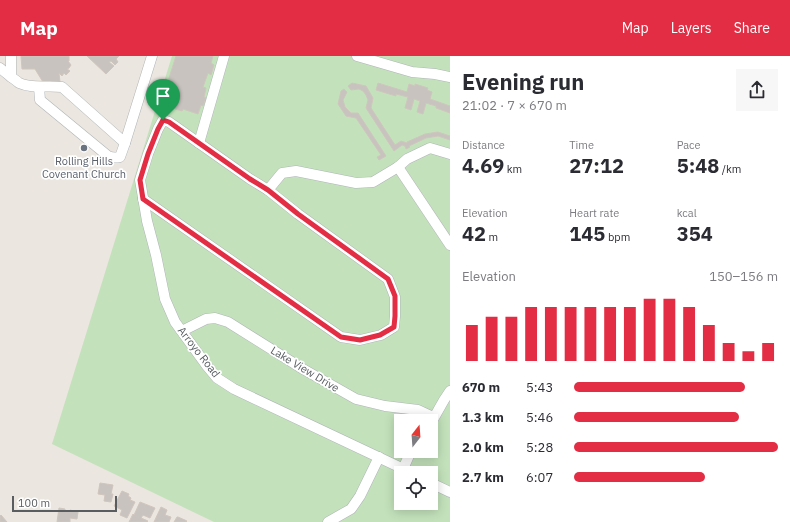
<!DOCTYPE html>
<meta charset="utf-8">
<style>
body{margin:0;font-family:"IBM Plex Sans",sans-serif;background:#f7f7f7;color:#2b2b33;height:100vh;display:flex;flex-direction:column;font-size:15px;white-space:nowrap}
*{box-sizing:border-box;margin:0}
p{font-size:13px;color:#7c7c81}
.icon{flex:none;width:22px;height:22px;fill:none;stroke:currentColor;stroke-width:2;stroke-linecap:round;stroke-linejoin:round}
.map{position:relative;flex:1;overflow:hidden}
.details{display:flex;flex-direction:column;background:#fff;width:340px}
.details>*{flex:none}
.needle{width:26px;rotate:17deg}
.controls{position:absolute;left:394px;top:358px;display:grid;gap:8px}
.controls a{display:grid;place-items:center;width:44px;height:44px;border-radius:0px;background:#fff;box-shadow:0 2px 10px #0003;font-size:20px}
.scale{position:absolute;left:12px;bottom:10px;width:105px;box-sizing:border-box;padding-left:4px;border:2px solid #585d60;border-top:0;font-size:11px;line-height:14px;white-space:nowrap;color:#585d60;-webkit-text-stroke:3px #fff;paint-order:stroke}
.pin{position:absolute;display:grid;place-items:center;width:34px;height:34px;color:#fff;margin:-41px -17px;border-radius:50% 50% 50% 0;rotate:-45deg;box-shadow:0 0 4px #0007}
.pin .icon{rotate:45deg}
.round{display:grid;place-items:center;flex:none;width:42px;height:42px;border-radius:0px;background:#f7f7f7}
.headline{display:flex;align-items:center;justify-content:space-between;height:68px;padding:0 12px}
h1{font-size:22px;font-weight:700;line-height:30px}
.metrics{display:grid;grid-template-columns:repeat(3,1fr);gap:6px;height:68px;padding:4px 12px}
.metrics div{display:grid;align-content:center}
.metrics b{font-size:20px;font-weight:700}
.metrics small{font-size:11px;font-weight:400}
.metrics p{font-size:11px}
.chart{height:112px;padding:8px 12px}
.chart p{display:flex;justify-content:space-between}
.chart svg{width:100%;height:72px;margin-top:4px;stroke:#e32d44;stroke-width:6}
ul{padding:0 12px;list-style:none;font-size:13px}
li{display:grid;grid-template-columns:64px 48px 1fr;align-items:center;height:30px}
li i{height:10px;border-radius:5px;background:#e32d44}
header{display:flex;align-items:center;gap:24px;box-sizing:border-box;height:56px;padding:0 20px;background:#e32d44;color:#fff}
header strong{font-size:19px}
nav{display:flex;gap:22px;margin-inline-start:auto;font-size:14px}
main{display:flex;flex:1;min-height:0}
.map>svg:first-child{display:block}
.green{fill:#c3e2bb;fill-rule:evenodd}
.building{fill:#c8c3be;stroke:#cfc6be}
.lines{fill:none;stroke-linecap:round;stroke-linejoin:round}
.minor-casing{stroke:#b0b4b7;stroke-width:11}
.minor{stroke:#fff;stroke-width:10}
.route-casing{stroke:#fff;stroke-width:8}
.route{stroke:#e32d44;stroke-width:5}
.worship-dot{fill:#6b7280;stroke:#fff;stroke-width:1.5}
.labels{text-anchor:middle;stroke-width:3.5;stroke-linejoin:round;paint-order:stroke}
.worship-label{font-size:11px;fill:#5b616d;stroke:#fff}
.street-label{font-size:11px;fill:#585d60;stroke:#fff}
</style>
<header>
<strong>Map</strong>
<nav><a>Map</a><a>Layers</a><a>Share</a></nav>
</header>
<main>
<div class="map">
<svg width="450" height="466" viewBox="0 0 450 466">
<rect width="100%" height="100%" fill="#ebe6df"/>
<path class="green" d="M172,0H450V466H214L52,388ZM401,365H431V395H401ZM401,417H431V447H401Z"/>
<g class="building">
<polygon points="21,0 69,0 69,5 68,5 71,9 69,12 67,13 70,15 66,19 64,17 62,20 59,17 60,26 43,26 35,13 22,13"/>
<polygon points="87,0 119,0 116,3 118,6 115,9 111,5 109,6 114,10 106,18"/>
<polygon points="176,0 213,0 211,7 214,9 211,19 208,17 203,31 206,32 204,41 206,42 203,50 201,49 198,58 183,53 182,55 175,53 176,51 161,47"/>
<polygon points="352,27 366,30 373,42 371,52 395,89 401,85 407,87 407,86 425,78 438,76 450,80 450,84 438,80 426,82 409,90 410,91 406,93 405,90 402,89 394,95 366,52 368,44 366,39 363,35 359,33 351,34 348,30"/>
<polygon points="378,27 407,36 409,28 415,30 415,28 428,32 427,34 432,36 430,43 450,50 450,57 436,52 436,50 426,47 423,58 417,56 420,45 414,43 411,54 405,52 408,41 396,38 396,40 376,34"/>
<polygon points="344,33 347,36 343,44 345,51 351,57 358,57 386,100 379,104 377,101 381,99 356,62 346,60 338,48 341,35"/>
<polygon points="100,427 113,429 111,438 113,438 111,446 104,445 105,439 98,438"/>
<polygon points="122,435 129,438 128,440 131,442 130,444 135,446 127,462 120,459 122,454 114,450"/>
<polygon points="140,446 155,452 150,462 143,459 141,462 148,465 147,466 129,466 133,458 134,459"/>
<polygon points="161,451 167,454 165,459 171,461 169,466 154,466"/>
<polygon points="59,452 65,453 65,455 70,455 70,454 78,456 77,463 70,462 70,466 57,466"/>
<polygon points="1,459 7,466 0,466 0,460"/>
<polygon points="177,461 178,461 187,465 186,466 174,466"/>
</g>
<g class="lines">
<g class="minor-casing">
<g id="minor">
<path d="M11,0V21C14,23 17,25 19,27C32,33 48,29 62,31L125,87L152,0"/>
<polyline points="357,0 412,16 435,18 450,21"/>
<polyline points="0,12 11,21"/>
<path d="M39,31L40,44L108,100C112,102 115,102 120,101L125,87"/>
<polyline points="199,87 224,0"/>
<polyline points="398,111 450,189"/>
<polyline points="268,134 250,123 169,66 163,64 158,73 148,98 140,124 147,165 156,199 165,243 175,266 207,310 217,322 234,333 412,417"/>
<polyline points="143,143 341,281 360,284 381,279 394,271 395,260 395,241 388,223 298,158 268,134 282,117 296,115 356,127 373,126 398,111 407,103 430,92 450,98"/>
<polyline points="182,275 206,263 215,262 228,266 303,313 356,343 385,350 418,354 433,361"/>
<polyline points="431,367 444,344 450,335"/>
<polyline points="403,413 411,395"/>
<polyline points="431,427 450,436"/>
<polyline points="328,466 351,453 360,440 379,401"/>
</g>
</g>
<use href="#minor" class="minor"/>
</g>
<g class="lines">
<g class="route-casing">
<polygon id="route" points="163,64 169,66 250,123 268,134 298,158 388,223 395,240 395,260 394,271 380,279 360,284 341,281 143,143 140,124 148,98 158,73"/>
</g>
<use href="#route" class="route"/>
</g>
<circle class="worship-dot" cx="84" cy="92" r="4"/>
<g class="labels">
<g class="worship-label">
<text x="84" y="109">Rolling Hills<tspan x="84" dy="13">Covenant Church</tspan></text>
</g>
<g class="street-label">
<text transform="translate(199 296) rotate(52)" y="4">Arroyo Road</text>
<text transform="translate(305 313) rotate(31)" y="4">Lake View Drive</text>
</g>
</g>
</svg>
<div class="controls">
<a><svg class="needle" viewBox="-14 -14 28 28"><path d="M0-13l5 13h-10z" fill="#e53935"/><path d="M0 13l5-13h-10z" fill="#7c7c81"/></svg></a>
<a><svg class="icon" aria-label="locate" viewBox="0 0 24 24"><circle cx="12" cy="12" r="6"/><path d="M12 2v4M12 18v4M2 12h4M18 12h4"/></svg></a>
</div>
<div class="scale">100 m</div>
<div class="pin" style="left:163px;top:64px;background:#1e9e55"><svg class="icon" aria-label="arrive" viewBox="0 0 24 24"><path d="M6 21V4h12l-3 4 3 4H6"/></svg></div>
</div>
<section class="details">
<div class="headline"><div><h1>Evening run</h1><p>21:02 · 7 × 670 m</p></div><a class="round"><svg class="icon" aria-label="share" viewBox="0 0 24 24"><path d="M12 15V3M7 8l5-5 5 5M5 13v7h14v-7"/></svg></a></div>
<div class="metrics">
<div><p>Distance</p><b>4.69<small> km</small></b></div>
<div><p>Time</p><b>27:12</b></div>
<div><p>Pace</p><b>5:48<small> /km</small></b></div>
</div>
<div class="metrics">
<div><p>Elevation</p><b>42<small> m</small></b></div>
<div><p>Heart rate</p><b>145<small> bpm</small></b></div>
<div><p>kcal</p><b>354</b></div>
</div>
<div class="chart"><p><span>Elevation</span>150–156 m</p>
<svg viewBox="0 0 160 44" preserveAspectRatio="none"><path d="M5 44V22M15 44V17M25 44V17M35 44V11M45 44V11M55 44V11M65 44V11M75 44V11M85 44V11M95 44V6M105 44V6M115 44V11M125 44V22M135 44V33M145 44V38M155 44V33"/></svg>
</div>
<ul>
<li><b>670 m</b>5:43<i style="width:84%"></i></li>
<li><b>1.3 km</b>5:46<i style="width:81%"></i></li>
<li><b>2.0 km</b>5:28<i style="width:100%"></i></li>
<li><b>2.7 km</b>6:07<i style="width:64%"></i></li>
</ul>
</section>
</main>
